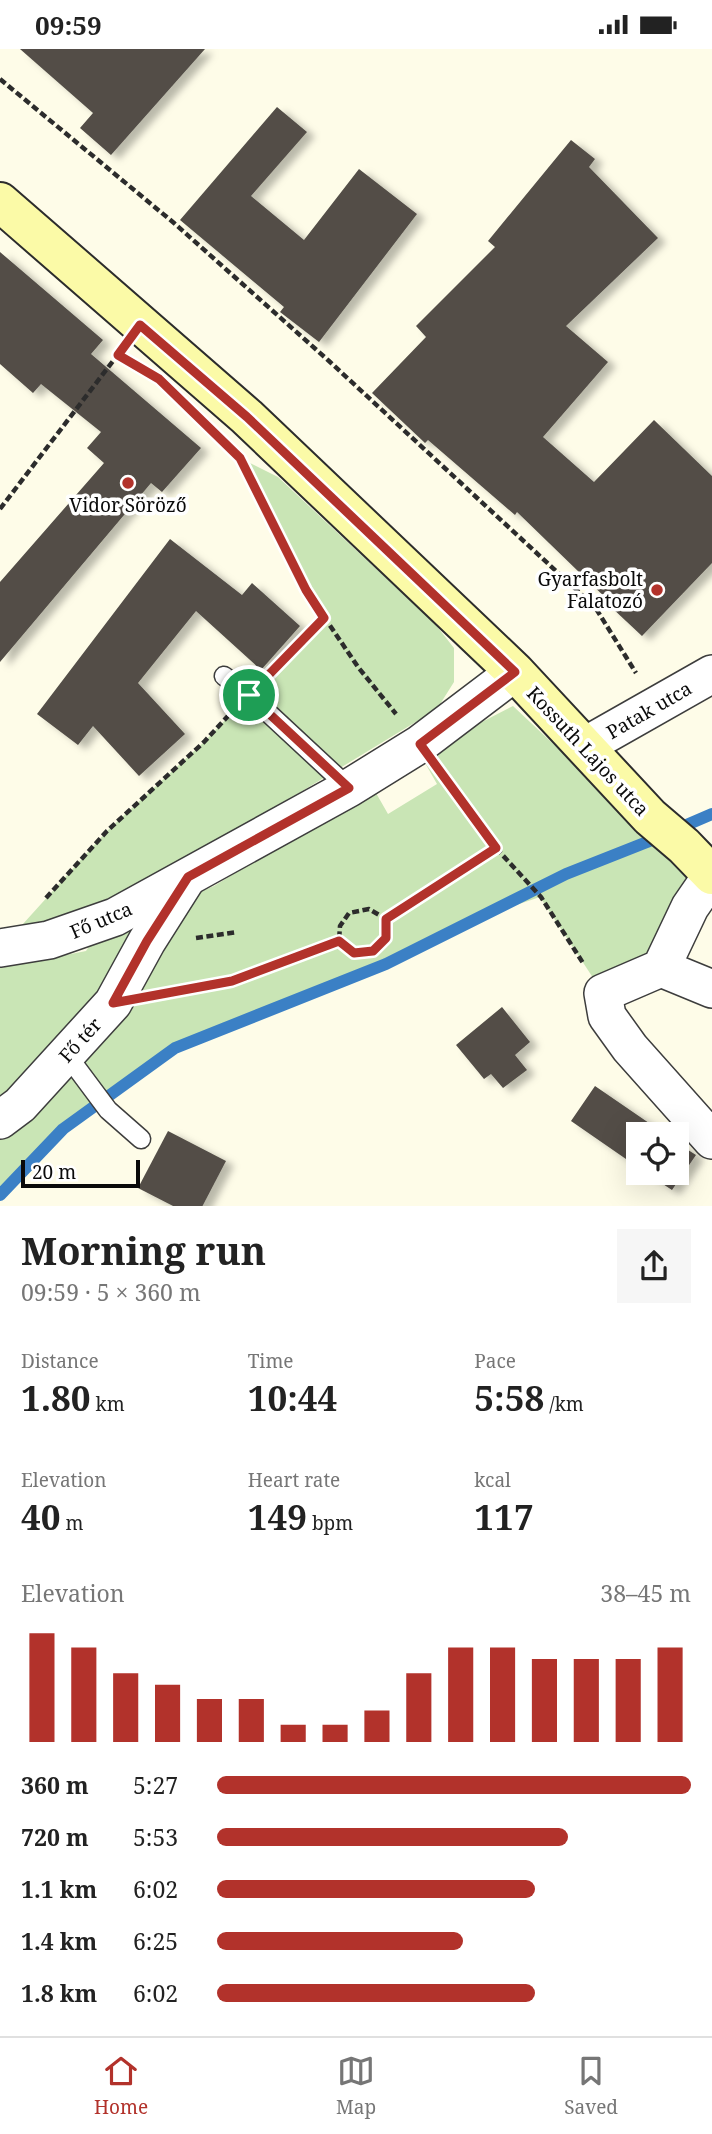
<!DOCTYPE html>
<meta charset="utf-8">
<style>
body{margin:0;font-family:"Noto Serif",serif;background:#f6f6f6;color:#222;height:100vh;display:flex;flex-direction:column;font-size:26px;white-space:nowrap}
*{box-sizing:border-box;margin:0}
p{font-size:23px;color:#767676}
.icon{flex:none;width:38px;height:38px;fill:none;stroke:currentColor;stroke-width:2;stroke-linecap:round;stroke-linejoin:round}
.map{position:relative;height:1157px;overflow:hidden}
.side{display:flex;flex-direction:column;background:#fff;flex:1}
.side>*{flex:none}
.buttons{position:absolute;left:626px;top:1073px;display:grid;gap:14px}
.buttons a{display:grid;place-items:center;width:63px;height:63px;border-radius:0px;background:#fff;box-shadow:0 7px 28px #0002;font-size:35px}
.scale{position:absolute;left:21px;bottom:18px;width:119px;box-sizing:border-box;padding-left:7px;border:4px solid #0a0a0a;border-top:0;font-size:19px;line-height:24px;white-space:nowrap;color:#0a0a0a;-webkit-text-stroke:5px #fff;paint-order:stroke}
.pin{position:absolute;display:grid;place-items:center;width:60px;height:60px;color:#fff;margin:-30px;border:4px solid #fff;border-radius:50%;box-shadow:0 2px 7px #0007}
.round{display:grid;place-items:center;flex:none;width:74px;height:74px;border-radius:0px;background:#f6f6f6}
.overview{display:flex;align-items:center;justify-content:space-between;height:119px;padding:0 21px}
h1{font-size:38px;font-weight:700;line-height:52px}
.metrics{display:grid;grid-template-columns:repeat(3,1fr);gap:10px;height:119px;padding:7px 21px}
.metrics div{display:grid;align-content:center}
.metrics b{font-size:35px;font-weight:700}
.metrics small{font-size:19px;font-weight:400}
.metrics p{font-size:19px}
.chart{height:196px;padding:14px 21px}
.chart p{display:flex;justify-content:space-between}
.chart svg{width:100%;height:126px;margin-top:7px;stroke:#b2322b;stroke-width:6}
ul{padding:0 21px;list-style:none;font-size:23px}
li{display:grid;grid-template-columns:112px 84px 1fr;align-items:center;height:52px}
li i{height:18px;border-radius:9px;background:#b2322b}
.status{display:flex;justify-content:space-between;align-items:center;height:49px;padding:0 35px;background:#fff;direction:ltr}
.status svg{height:19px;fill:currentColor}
.menu{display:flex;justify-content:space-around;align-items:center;height:98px;border-top:2px solid #e0e0e0;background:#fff;font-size:19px;color:#767676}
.menu a{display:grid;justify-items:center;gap:4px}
.menu .active{color:#b2322b}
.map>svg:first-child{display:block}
.green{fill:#c9e5b5}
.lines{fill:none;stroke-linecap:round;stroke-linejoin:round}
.stream{stroke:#3b80c5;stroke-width:12}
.building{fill:#524d47;filter:url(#shadow)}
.service-casing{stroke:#3d3d3d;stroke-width:21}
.minor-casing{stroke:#3d3d3d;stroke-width:40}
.secondary-casing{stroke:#2c2c2c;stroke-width:42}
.path{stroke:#2c2c2c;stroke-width:4.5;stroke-dasharray:7 3.5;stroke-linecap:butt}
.service{stroke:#fff;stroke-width:18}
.minor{stroke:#fff;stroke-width:37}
.secondary{stroke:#fbfaa7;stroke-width:38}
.route-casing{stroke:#fff;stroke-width:14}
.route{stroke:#b2322b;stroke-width:9}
.poi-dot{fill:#b2322b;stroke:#fff;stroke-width:2.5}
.labels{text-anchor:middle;stroke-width:7;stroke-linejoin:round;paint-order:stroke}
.poi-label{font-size:19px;fill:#0a0a0a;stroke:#fff}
.street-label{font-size:19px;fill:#0a0a0a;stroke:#fff}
</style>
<div class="status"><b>09:59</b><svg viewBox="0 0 49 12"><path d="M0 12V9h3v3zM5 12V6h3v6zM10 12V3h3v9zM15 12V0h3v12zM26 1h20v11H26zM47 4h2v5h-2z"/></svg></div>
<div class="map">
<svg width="712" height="1158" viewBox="0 0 712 1158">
<defs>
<filter id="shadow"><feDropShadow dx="8" dy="4.5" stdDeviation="3.5" flood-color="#0004"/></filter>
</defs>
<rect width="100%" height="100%" fill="#fefce8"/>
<g class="green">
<polygon points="240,409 278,428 435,575 454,599 454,633 437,660 299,744 142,833 47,879 13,886 107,782 204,693 324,569 306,541"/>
<polygon points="513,657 686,820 702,839 661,919 603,944 540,848 478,869 386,915 175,999 63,1080 0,1146 0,919 86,902 96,886 214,837 292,789 376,744 388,765 437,735 420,705"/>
</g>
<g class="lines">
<polyline class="stream" points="0,1146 63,1080 175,999 386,915 566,825 647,793 712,765"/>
</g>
<g class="building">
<polygon points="20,0 205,0 111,106 80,79 93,64"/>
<polygon points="277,58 307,83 251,147 304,191 359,120 417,165 319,293 280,263 284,258 180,171"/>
<polygon points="571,91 595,110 589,118 658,189 566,277 608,313 543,388 594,433 654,371 712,427 712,514 642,587 611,558 613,556 517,463 515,466 428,391 425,394 372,344 426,288 416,277 495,198 488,192"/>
<polygon points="0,203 103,291 91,305 201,399 162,443 151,434 0,613 0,533 104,414 87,399 101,383 41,335 33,344 0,315"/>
<polygon points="170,490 242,546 252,534 300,577 261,621 196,562 138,634 185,685 139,727 93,677 78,696 37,665"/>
<polygon points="502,958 530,993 515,1006 527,1021 503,1039 491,1025 484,1030 456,996"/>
<polygon points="595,1037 665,1085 639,1085 639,1119 571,1072"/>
<polygon points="168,1082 226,1112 202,1158 175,1158 138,1139"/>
<polygon points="677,1094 696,1106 672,1141 646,1124 677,1124"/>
</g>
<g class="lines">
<g class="service-casing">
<g id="service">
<polyline points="224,627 249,646 349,739"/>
<polyline points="67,1006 108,1061 141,1090"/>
</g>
</g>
<g class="minor-casing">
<g id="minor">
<polyline points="585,697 712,625"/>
<polyline points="712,826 690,858 661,919 603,944 607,967 630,999 712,1091"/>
<polyline points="0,899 49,891 115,868 349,739 420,695 515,623"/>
<polyline points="661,919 712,940"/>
<polyline points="0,1071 20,1056 113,954 147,892 185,832"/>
</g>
</g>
<g class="secondary-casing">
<polyline id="secondary" points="0,153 247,368 515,623 650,768 684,797 712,826"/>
</g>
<g class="path">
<polyline points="0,30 174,174 329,312 595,558 636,624"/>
<polyline points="250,429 306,541 358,618 396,665"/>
<polyline points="0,460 116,308"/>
<polyline points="268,626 324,569"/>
<polyline points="442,724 496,799"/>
<polyline points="46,849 107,782 204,693 228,667"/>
<polyline points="196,889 237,883"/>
<polyline points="339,892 354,904 373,902 386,889 386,870"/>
<polyline points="161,945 232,932 339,892 340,877 349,864 369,860 386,870 496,799 541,848 583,914"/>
</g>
<use href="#service" class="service"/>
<use href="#minor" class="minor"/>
<use href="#secondary" class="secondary"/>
</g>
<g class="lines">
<g class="route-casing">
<polygon id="route" points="140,276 247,368 515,623 420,695 496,799 386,870 386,889 373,902 354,904 339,892 232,932 113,954 147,892 188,828 349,739 249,646 324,569 306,541 240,409 159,330 118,306"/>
</g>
<use href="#route" class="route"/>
</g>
<g class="poi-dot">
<circle cx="128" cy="434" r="7"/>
<circle cx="657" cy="541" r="7"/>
</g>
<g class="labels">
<g class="poi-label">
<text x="128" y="463">Vidor Söröző</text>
<text x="643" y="537" text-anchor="end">Gyarfasbolt<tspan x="643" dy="22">Falatozó</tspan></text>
</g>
<g class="street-label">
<text transform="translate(649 661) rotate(-30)" y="7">Patak utca</text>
<text transform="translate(588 702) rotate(47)" y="7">Kossuth Lajos utca</text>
<text transform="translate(101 871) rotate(-23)" y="7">Fő utca</text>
<text transform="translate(80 991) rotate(-48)" y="7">Fő tér</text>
</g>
</g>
</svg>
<div class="buttons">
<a><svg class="icon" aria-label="locate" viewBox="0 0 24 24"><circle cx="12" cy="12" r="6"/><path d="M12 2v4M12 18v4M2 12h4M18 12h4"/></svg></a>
</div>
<div class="scale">20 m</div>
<div class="pin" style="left:249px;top:646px;background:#1e9e55"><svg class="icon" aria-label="arrive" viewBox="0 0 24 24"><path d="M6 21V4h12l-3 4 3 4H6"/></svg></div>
</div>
<section class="side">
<div class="overview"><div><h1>Morning run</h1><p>09:59 · 5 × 360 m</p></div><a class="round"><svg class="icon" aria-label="share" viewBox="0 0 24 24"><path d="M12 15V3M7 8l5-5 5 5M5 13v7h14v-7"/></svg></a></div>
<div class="metrics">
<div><p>Distance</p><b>1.80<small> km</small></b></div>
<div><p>Time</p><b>10:44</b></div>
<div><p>Pace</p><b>5:58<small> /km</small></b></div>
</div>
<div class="metrics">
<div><p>Elevation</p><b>40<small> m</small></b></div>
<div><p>Heart rate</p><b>149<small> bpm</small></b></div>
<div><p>kcal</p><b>117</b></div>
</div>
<div class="chart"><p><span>Elevation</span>38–45 m</p>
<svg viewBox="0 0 160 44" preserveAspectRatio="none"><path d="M5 44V6M15 44V11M25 44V20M35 44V24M45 44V29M55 44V29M65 44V38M75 44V38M85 44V33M95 44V20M105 44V11M115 44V11M125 44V15M135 44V15M145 44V15M155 44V11"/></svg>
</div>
<ul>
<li><b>360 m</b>5:27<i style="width:100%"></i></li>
<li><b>720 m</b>5:53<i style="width:74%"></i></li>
<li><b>1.1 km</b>6:02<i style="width:67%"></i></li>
<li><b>1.4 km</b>6:25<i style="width:52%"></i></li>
<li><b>1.8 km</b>6:02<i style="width:67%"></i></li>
</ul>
</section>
<nav class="menu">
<a class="active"><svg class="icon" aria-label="home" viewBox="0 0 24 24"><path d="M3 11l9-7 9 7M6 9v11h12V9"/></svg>Home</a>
<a><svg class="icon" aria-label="map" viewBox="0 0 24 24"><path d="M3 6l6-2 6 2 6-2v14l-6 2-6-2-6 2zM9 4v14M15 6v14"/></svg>Map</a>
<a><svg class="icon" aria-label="saved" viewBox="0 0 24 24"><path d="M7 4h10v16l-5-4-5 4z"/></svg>Saved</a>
</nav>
